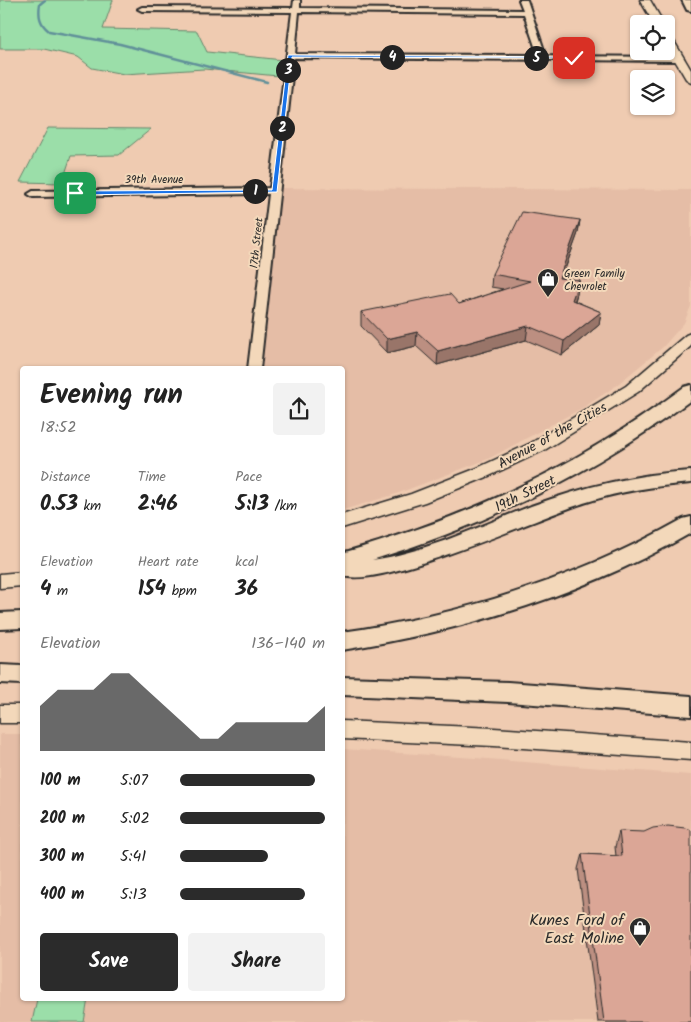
<!DOCTYPE html>
<meta charset="utf-8">
<style>
body{margin:0;font-family:Kalam,sans-serif;background:#f2f2f2;color:#222;height:100vh;display:flex;flex-direction:column;font-size:19px;white-space:nowrap}
*{box-sizing:border-box;margin:0}
p{font-size:16px;color:#767676}
.icon{flex:none;width:28px;height:28px;fill:none;stroke:currentColor;stroke-width:2;stroke-linecap:round;stroke-linejoin:round}
.map{position:relative;flex:1;overflow:hidden}
.panel{position:absolute;left:20px;top:366px;width:325px;height:635px;display:flex;flex-direction:column;background:#fff;border-radius:5px;box-shadow:0 1px 4px #0004}
.panel>*{flex:none}
.tools{position:absolute;left:630px;top:15px;display:grid;gap:10px}
.tools a{display:grid;place-items:center;width:45px;height:45px;border-radius:5px;background:#fff;box-shadow:0 1px 4px #0004;font-size:25px}
.pin{position:absolute;display:grid;place-items:center;width:42px;height:42px;color:#fff;margin:-21px;border-radius:10px;box-shadow:0 2px 8px #0006}
.km{position:absolute;width:25px;height:25px;margin:-12px;border-radius:50%;background:#222;color:#fff;font-size:14px;line-height:25px;text-align:center}
.round{display:grid;place-items:center;flex:none;width:52px;height:52px;border-radius:5px;background:#f2f2f2}
.head{display:flex;align-items:center;justify-content:space-between;height:85px;padding:0 20px}
h1{font-size:28px;font-weight:700;line-height:38px}
.stats{display:grid;grid-template-columns:repeat(3,1fr);gap:8px;height:85px;padding:5px 20px}
.stats div{display:grid;align-content:center}
.stats b{font-size:21px;font-weight:700}
.stats small{font-size:14px;font-weight:400}
.stats p{font-size:14px}
.chart{height:140px;padding:10px 20px}
.chart p{display:flex;justify-content:space-between}
.chart svg{width:100%;height:90px;margin-top:5px;fill:#2b2b2b;opacity:.7}
.primary-button{display:flex;gap:10px;margin-top:auto;padding:10px 20px}
.primary-button a{flex:1;height:58px;border-radius:5px;background:#2b2b2b;color:#fff;font-size:20px;font-weight:700;line-height:58px;text-align:center}
.primary-button a+a{background:#f2f2f2;color:#222}
ul{padding:0 20px;list-style:none;font-size:16px}
li{display:grid;grid-template-columns:80px 60px 1fr;align-items:center;height:38px}
li i{height:12px;border-radius:6px;background:#2b2b2b}
.map>svg:first-child{display:block}
.built{fill:#e5bda6}
.green{fill:#9bdea9;stroke:#63846a}
.lines{fill:none;stroke-linecap:round;stroke-linejoin:round}
.stream{stroke:#619099;stroke-width:2.5}
.minor-casing{stroke:#2b2b2b;stroke-width:4}
.tertiary-casing{stroke:#2b2b2b;stroke-width:3}
.secondary-casing{stroke:#2b2b2b;stroke-width:4}
.minor{fill:#f3d8ba;fill-rule:evenodd}
.tertiary{fill:#f3d8ba;fill-rule:evenodd}
.secondary{fill:#f3d8ba;fill-rule:evenodd}
.wall{fill:#bc8f81;stroke:#2b2b2b}
.shaded-wall{fill:#997469;stroke:#2b2b2b}
.building{fill:#dba696;stroke:#2b2b2b}
.route{fill:#1a73e8;stroke:#fff}
.labels{text-anchor:middle;stroke-width:4;stroke-linejoin:round;paint-order:stroke}
.far-street-label{font-size:11px;fill:#2b2b2b;stroke:#f3d8ba}
.far-poi-label{font-size:11px;fill:#2b2b2b;stroke:#f3d8ba;text-anchor:start}
.street-label{font-size:14px;fill:#2b2b2b;stroke:#f3d8ba}
.near-poi-label{font-size:16px;fill:#2b2b2b;stroke:#f3d8ba;text-anchor:end}
</style>
<div class="map">
<svg width="691" height="1022" viewBox="0 0 691 1022">
<rect width="100%" height="100%" fill="#efcbb1"/>
<filter id="ink" filterUnits="userSpaceOnUse"><feTurbulence type="fractalNoise" baseFrequency=".02" numOctaves="2"/><feDisplacementMap in="SourceGraphic" scale="10" xChannelSelector="R" yChannelSelector="G"/><feConvolveMatrix kernelMatrix="1 2 1 2 8 2 1 2 1" color-interpolation-filters="sRGB"/></filter>
<g filter="url(#ink)">
<g class="built">
<polygon points="268,188 691,190 691,306 684,323 663,347 613,388 584,407 488,459 396,494 343,510 342,369 257,369"/>
<polygon points="0,734 22,734 22,999 38,999 33,1022 0,1022"/>
<polygon points="343,749 475,758 691,775 691,1022 84,1022 88,999 342,999"/>
</g>
<g class="green">
<polygon points="0,0 113,0 103,29 197,31 207,52 283,60 278,76 204,69 124,74 92,68 78,57 44,49 0,49"/>
<polygon points="48,128 151,129 119,155 71,156 62,183 20,182"/>
<polygon points="37,999 88,999 84,1022 32,1022"/>
</g>
<g class="lines">
<path class="stream" d="M45,0L40,4C38,16 40,24 49,31L120,44L267,82"/>
<g class="minor-casing">
<path id="minor" d="M294,0H300V8L523,10L519,0H527L546,56L680,57L684,59L680,61L294,58L260,369H248L269,194L33,197L28,194L33,191L270,188L292,12L142,11L138,9L142,7L293,8ZM299,12L524,14L538,55L295,54Z"/>
</g>
<g class="tertiary-casing">
<g id="tertiary">
<polygon points="640,0 650,0 664,24 654,24"/>
<polygon points="666,33 671,36 691,70 691,82 686,79 666,45"/>
<polygon points="691,333 691,346 638,392 543,451 487,477 425,502 342,528 342,515 411,494 475,469 531,443 626,386 686,335"/>
<polygon points="22,572 22,586 0,588 0,574"/>
<rect x="0" y="705" width="22" height="18"/>
<polygon points="342,721 494,728 691,742 691,760 494,746 342,739"/>
</g>
</g>
<g class="secondary-casing">
<g id="secondary">
<polygon points="682,0 691,0 691,11 687,10"/>
<path d="M691,385V400C594,472 488,525 372,560C427,552 480,526 531,506C583,487 635,474 691,471V483C655,486 621,491 587,502C543,515 376,592 342,575V553C472,516 576,467 684,387Z"/>
<path d="M691,517V533C585,594 464,631 342,650V632C462,615 578,578 683,519Z"/>
<polygon points="22,612 22,628 0,629 0,613"/>
<polygon points="0,665 22,666 22,684 0,683"/>
<polygon points="342,677 508,682 691,696 691,716 508,702 342,695"/>
</g>
</g>
<use href="#minor" class="minor"/>
<use href="#tertiary" class="tertiary"/>
<use href="#secondary" class="secondary"/>
</g>
<g class="wall">
<polygon points="580,220 578,233 562,278 579,280 577,294 575,301 601,312 599,325 562,355 526,340 437,365 416,346 387,353 361,326 361,312 459,304 503,289 491,287 492,274"/>
<polygon points="619,831 691,1022 598,1022 578,869 582,854 616,856 615,847"/>
</g>
<g class="shaded-wall">
<polygon points="580,220 578,233 557,291 559,278"/>
<polygon points="579,280 577,294 570,314 572,300"/>
<polygon points="601,312 599,325 562,355 564,341"/>
<polygon points="528,326 526,340 437,365 438,351"/>
<polygon points="417,332 416,346 387,353 387,339"/>
</g>
<g class="building">
<polygon points="522,212 580,220 559,278 579,280 572,300 601,312 564,341 528,326 438,351 417,332 387,339 361,312 450,294 459,304 530,281 492,274"/>
<polygon points="668,826 685,828 691,830 691,1022 604,1022 582,854 622,856 619,831 644,832 653,828"/>
</g>
</g>
<polygon class="route" points="288,55 574,57 576,58 292,57 277,192 75,195 72,193 75,191 272,190"/>
<defs>
<g id="shop-pin" transform="scale(1.125)"><path d="M0 17L-7.5 6A9.5 9.5 0 1 1 7.5 6Z" fill="#2b2b2b" stroke="#f3d8ba"/><path d="M-5-2.5h2.3a2.7 3.5 0 0 1 5.4 0H5L5.5 6h-11ZM-1.5-2.5h3a1.5 2.3 0 0 0-3 0Z" fill="#fff"/></g>
</defs>
<g fill-rule="evenodd">
<use href="#shop-pin" x="548" y="279"/>
<use href="#shop-pin" x="640" y="928"/>
</g>
<g class="labels">
<g class="far-street-label">
<text x="154" y="183">39th Avenue</text>
<text transform="translate(256 243) rotate(-84)" y="4">17th Street</text>
</g>
<g class="far-poi-label">
<text x="564" y="277">Green Family<tspan x="564" dy="13">Chevrolet</tspan></text>
</g>
<g class="street-label">
<text transform="translate(552 435) rotate(-29)" y="5">Avenue of the Cities</text>
<text transform="translate(525 493) rotate(-26)" y="5">19th Street</text>
</g>
<g class="near-poi-label">
<text x="624" y="925">Kunes Ford of<tspan x="624" dy="18">East Moline</tspan></text>
</g>
</g>
</svg>
<div class="tools">
<a><svg class="icon" aria-label="locate" viewBox="0 0 24 24"><circle cx="12" cy="12" r="6"/><path d="M12 2v4M12 18v4M2 12h4M18 12h4"/></svg></a>
<a><svg class="icon" aria-label="layers" viewBox="0 0 24 24"><path d="M12 4l9 5-9 5-9-5zM3 14l9 5 9-5"/></svg></a>
</div>
<div class="pin" style="left:75px;top:193px;background:#1e9e55"><svg class="icon" aria-label="arrive" viewBox="0 0 24 24"><path d="M6 21V4h12l-3 4 3 4H6"/></svg></div>
<div class="pin" style="left:574px;top:58px;background:#d93025"><svg class="icon" aria-label="check" viewBox="0 0 24 24"><path d="M5 12l5 5 9-10"/></svg></div>
<b class="km" style="left:255px;top:191px">1</b>
<b class="km" style="left:282px;top:128px">2</b>
<b class="km" style="left:288px;top:70px">3</b>
<b class="km" style="left:392px;top:57px">4</b>
<b class="km" style="left:536px;top:58px">5</b>
<section class="panel">
<div class="head"><div><h1>Evening run</h1><p>18:52</p></div><a class="round"><svg class="icon" aria-label="share" viewBox="0 0 24 24"><path d="M12 15V3M7 8l5-5 5 5M5 13v7h14v-7"/></svg></a></div>
<div class="stats">
<div><p>Distance</p><b>0.53<small> km</small></b></div>
<div><p>Time</p><b>2:46</b></div>
<div><p>Pace</p><b>5:13<small> /km</small></b></div>
</div>
<div class="stats">
<div><p>Elevation</p><b>4<small> m</small></b></div>
<div><p>Heart rate</p><b>154<small> bpm</small></b></div>
<div><p>kcal</p><b>36</b></div>
</div>
<div class="chart"><p><span>Elevation</span>136–140 m</p>
<svg viewBox="0 0 160 44" preserveAspectRatio="none"><path d="M0 44V22L10 14L20 14L30 14L40 6L50 6L60 14L70 22L80 30L90 38L100 38L110 30L120 30L130 30L140 30L150 30L160 22V44z"/></svg>
</div>
<ul>
<li><b>100 m</b>5:07<i style="width:93%"></i></li>
<li><b>200 m</b>5:02<i style="width:100%"></i></li>
<li><b>300 m</b>5:41<i style="width:61%"></i></li>
<li><b>400 m</b>5:13<i style="width:86%"></i></li>
</ul>
<div class="primary-button"><a>Save</a><a>Share</a></div>
</section>
</div>
